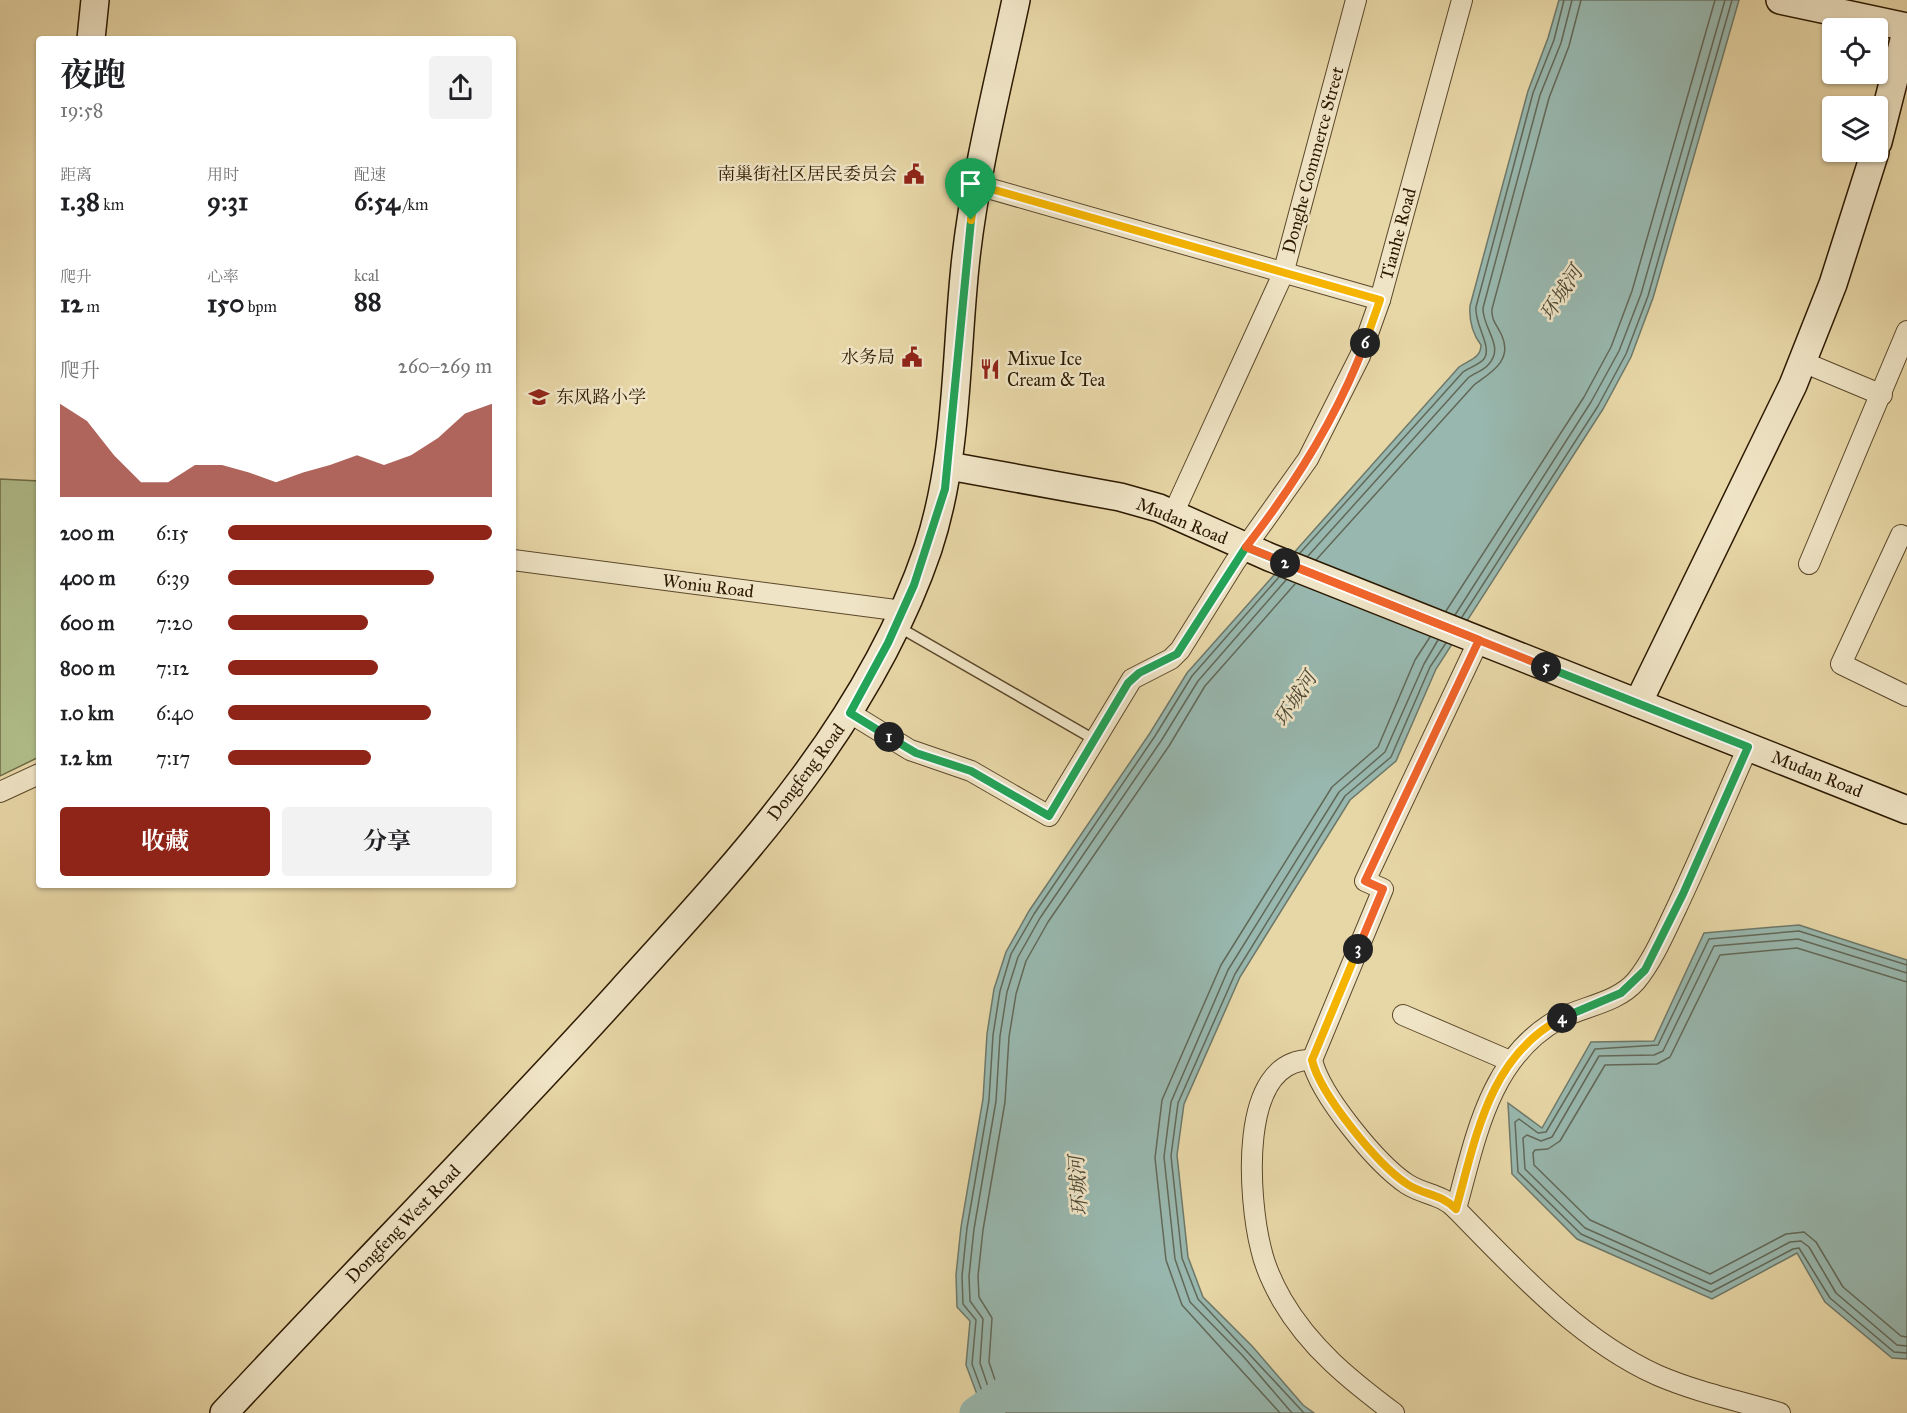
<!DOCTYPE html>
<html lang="zh">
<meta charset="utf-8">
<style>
body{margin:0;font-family:"IM FELL Great Primer","Noto Serif SC",serif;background:#f2f2f2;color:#202124;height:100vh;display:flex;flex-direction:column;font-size:22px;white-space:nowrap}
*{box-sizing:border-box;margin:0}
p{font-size:20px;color:#757577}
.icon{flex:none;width:33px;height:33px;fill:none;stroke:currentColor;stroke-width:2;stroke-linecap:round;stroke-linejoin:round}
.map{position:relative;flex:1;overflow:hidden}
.side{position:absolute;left:36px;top:36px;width:480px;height:852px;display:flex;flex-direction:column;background:#fff;border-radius:6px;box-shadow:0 2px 4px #0004}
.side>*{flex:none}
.tools{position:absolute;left:1822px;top:18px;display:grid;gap:12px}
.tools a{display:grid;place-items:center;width:66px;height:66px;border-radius:6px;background:#fff;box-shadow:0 2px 4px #0004;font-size:30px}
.pin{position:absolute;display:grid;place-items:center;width:51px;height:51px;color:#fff;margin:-62px -26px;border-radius:50% 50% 50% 0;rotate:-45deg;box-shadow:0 0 6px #0007}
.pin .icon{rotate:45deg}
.km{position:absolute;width:30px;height:30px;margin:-15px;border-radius:50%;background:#222;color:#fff;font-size:16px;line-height:30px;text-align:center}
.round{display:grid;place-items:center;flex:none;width:63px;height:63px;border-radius:6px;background:#f2f2f2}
.headline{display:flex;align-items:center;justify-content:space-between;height:102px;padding:0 24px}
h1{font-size:33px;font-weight:700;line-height:45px}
.metrics{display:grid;grid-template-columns:repeat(3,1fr);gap:9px;height:102px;padding:6px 24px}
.metrics div{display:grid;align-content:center}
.metrics b{font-size:26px;font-weight:700}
.metrics small{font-size:16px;font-weight:400}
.metrics p{font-size:16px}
.chart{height:168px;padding:12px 24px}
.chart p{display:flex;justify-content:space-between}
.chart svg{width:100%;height:108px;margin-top:6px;fill:#8f2418;opacity:.7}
.primary-button{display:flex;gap:12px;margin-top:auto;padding:12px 24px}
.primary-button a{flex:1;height:69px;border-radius:6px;background:#8f2418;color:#fff;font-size:24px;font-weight:700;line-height:69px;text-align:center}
.primary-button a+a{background:#f2f2f2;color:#202124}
ul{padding:0 24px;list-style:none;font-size:20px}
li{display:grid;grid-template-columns:96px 72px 1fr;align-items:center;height:45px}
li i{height:15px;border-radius:8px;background:#8f2418}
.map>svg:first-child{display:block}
.green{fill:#b0bf8b;stroke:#6e6c46;stroke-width:1.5}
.water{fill:#98b7ae;stroke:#6d7869;stroke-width:1.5}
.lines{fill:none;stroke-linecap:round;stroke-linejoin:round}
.shore{stroke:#626858;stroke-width:1.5}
.river{stroke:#98b7ae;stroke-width:33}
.lane-casing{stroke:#5b482a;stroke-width:12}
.street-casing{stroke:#5b482a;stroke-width:22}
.secondary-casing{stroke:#2c1901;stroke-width:30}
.lane{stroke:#efe4c5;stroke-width:9}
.street{stroke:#efe4c5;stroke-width:20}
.secondary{stroke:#efe4c5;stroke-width:27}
.split-1-casing{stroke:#fff;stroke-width:12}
.split-2-casing{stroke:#fff;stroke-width:12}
.split-3-casing{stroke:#fff;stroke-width:12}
.split-4-casing{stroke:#fff;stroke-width:12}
.split-5-casing{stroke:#fff;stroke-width:12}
.split-6-casing{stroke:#fff;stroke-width:12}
.split-7-casing{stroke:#fff;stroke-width:12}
.split-1{stroke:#22a559;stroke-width:8}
.split-2{stroke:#22a559;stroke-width:8}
.split-3{stroke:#f0652b;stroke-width:8}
.split-4{stroke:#f5b400;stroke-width:8}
.split-5{stroke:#22a559;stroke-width:8}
.split-6{stroke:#f0652b;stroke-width:8}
.split-7{stroke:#f5b400;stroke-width:8}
.labels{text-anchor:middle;stroke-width:5;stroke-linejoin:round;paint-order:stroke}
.street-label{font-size:18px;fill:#2c1901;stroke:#efe4c5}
.poi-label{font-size:18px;fill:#2c1901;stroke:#efe4c5;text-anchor:end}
.water-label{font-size:20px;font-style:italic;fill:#4c4835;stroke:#efe4c5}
</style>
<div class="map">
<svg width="1907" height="1413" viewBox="0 0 1907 1413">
<rect width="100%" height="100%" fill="#e7d6a6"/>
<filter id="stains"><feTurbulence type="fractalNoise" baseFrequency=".00333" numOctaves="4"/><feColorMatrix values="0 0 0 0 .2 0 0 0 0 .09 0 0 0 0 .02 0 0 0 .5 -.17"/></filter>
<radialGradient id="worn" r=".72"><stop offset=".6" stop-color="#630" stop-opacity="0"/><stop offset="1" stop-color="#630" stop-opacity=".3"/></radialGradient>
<polygon class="green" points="0,479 39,481 39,757 0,776"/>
<g class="water">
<path d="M1559,0H1739L1653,298L1631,357L1603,409L1436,669L1396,761L1350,800L1240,977L1184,1104L1177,1155L1188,1257L1203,1297L1252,1346L1303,1405L1314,1413H984L966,1365L970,1321L957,1307L956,1275L961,1227L983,1099L987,1034L994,989L1006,952L1029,911L1150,733L1187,673L1459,367C1469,360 1481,358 1481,345C1472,333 1469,320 1470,306L1528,91L1548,38Z"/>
<polygon points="1799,925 1907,960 1907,1359 1892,1358 1825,1302 1797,1253 1712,1299 1577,1239 1512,1174 1508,1103 1542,1128 1591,1042 1654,1041 1704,933"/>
</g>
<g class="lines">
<g class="shore">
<path d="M1300,553L1463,372C1469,368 1478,365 1483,360C1494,348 1474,325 1476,307L1533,93L1554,40L1564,0"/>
<path d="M1308,556L1468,378C1474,373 1483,371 1488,365C1506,347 1482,328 1483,308L1540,95L1561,43L1572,0"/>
<path d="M1316,560L1474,385C1490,373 1513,361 1502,336C1498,326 1491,321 1492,309L1549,98L1569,46L1581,0"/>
<polyline points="1446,611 1584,397 1611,347 1632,291 1715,0"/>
<polyline points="1455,615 1591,402 1619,351 1641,294 1725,0"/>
<polyline points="1462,617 1598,406 1626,354 1648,296 1732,0"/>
<polyline points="1907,965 1799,931 1709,939 1658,1045 1595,1049 1546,1132 1538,1133 1519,1119 1515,1122 1518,1172 1581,1234 1711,1292 1793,1249 1799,1248 1830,1298 1894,1352 1907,1353"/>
<polyline points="1907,973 1798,939 1714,946 1663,1051 1654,1055 1599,1056 1552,1137 1541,1141 1527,1135 1523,1138 1525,1169 1585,1228 1711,1284 1790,1242 1801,1241 1809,1247 1836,1293 1897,1345 1907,1346"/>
<polyline points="1907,982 1797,948 1720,955 1670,1057 1657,1064 1605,1065 1560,1141 1548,1149 1535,1150 1533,1153 1534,1165 1590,1220 1710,1274 1786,1234 1804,1232 1816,1242 1843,1287 1901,1336 1907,1337"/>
<polyline points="990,1413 972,1364 976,1320 963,1304 962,1276 967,1228 989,1100 993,1035 1000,991 1011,954 1034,914 1155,736 1192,676 1279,577"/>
<polyline points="997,1413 980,1363 983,1319 970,1301 969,1276 974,1229 996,1101 1000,1036 1007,992 1018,957 1040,918 1161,741 1198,681 1286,580"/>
<polyline points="1006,1413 989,1362 992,1318 979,1297 978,1276 983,1230 1005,1102 1009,1037 1016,994 1026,961 1048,922 1169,746 1205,686 1295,584"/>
<polyline points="1280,1413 1182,1305 1166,1260 1155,1158 1162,1100 1221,965 1332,787 1378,747 1415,660 1430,637"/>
<polyline points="1292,1413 1243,1356 1190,1302 1175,1259 1164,1157 1171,1102 1228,970 1339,792 1385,752 1424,664 1438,640"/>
<polyline points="1304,1413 1198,1299 1182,1258 1171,1156 1178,1103 1235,974 1345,796 1391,757 1430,667 1446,643"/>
</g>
<polyline class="river" points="976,1413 1019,1383"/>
<g class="lane-casing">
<polyline id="lane" points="897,626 1095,740"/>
</g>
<g class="street-casing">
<g id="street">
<polyline points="977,185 1380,300"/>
<polyline points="1803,362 1882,395"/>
<polyline points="1173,514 1283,274 1356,0"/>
<polyline points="1901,535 1841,664 1907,696"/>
<polyline points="513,560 903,611"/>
<polyline points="1809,564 1907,331"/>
<polyline points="850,713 910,750 971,771 1049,816 1132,679 1171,659 1180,650 1235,562 1308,459 1360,356 1380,300 1462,0"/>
<path d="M1748,747C1724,801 1701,856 1676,909C1664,934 1653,960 1636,981C1617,1003 1584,1006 1559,1019C1489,1058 1476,1137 1456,1209C1516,1270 1578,1339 1657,1375C1696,1392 1739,1401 1780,1413"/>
<polyline points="0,792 39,774"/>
<polyline points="1403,1015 1510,1061"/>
<path d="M1312,1060C1236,1058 1249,1202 1261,1249C1265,1267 1273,1284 1282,1300C1310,1348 1350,1380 1394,1413"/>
<path d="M1456,1209C1442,1194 1424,1195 1407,1184C1377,1164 1320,1095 1312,1060L1383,889L1365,881L1479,640"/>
</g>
</g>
<g class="secondary-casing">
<g id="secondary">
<polyline points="1780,0 1907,27"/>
<polyline points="91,39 95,0"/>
<polyline points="1878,142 1907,28"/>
<polyline points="949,466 1120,497 1159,508 1269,557 1907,810"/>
<polyline points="1638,703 1793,385 1833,284 1875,152"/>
<path d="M224,1413C356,1271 493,1133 623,989C744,856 869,722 928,549C959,455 955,354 966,257C976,170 998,85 1016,0"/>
</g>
</g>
<use href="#lane" class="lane"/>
<use href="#street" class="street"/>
<use href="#secondary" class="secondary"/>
</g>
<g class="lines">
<g class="split-1-casing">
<polyline id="split-1" points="889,737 850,713 888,643 914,585 945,489 971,220"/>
</g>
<g class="split-2-casing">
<polyline id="split-2" points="889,737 916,753 971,771 1049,816 1128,683 1139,673 1177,654 1246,547 1285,563"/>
</g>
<g class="split-3-casing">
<polyline id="split-3" points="1285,563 1479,640 1365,881 1383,889 1358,949"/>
</g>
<g class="split-4-casing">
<path id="split-4" d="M1358,949L1312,1060C1320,1094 1377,1164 1407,1184C1423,1195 1442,1194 1456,1209C1476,1137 1489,1056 1562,1018"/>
</g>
<g class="split-5-casing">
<polyline id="split-5" points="1546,667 1748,747 1683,894 1645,970 1621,993 1562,1018"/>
</g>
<g class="split-6-casing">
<path id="split-6" d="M1365,343C1337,418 1295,484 1246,547L1546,667"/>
</g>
<g class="split-7-casing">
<polyline id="split-7" points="971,220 977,185 1380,300 1365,343"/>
</g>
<use href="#split-1" class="split-1"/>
<use href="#split-2" class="split-2"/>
<use href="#split-3" class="split-3"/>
<use href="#split-4" class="split-4"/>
<use href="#split-5" class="split-5"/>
<use href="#split-6" class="split-6"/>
<use href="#split-7" class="split-7"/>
</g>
<defs>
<g id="civic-bare" transform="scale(1.62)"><path d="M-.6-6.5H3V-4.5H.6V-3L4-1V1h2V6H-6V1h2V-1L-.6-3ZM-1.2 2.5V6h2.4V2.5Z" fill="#8f2418" stroke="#efe4c5" stroke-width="2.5" paint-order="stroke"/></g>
<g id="restaurant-bare" transform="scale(1.62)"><path d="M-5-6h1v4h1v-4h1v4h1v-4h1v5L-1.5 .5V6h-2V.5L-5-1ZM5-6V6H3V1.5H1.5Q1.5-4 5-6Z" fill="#8f2418" stroke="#efe4c5" stroke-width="2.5" paint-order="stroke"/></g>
<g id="school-bare" transform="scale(1.62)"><path d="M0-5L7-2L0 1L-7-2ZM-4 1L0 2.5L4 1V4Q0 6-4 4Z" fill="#8f2418" stroke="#efe4c5" stroke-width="2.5" paint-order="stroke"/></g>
</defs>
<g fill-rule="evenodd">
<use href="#civic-bare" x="914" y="174"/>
<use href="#civic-bare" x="912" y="357"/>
<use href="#restaurant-bare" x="990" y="369"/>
<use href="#school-bare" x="539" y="397"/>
</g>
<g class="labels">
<g class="street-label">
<text transform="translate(1313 160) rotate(-75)" y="6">Donghe Commerce Street</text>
<text transform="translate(1398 234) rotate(-75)" y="6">Tianhe Road</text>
<text transform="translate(1182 521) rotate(22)" y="6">Mudan Road</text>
<text transform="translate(708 586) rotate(7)" y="6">Woniu Road</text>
<text transform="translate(806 772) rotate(-53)" y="6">Dongfeng Road</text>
<text transform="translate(1817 774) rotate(22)" y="6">Mudan Road</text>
<text transform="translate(403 1224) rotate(-46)" y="6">Dongfeng West Road</text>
</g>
<g class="poi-label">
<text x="897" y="180">南巢街社区居民委员会</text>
<text x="895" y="363">水务局</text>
<text x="1007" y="365" text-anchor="start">Mixue Ice<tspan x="1007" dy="21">Cream &amp; Tea</tspan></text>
<text x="556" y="403" text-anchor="start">东风路小学</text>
</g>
<g class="water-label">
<text transform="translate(1561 293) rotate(-57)" y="7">环城河</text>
<text transform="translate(1295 699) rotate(-57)" y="7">环城河</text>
<text transform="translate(1078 1186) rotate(-94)" y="7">环城河</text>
</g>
</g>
<rect width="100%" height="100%" filter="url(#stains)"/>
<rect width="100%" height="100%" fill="url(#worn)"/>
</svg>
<div class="tools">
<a><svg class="icon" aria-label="locate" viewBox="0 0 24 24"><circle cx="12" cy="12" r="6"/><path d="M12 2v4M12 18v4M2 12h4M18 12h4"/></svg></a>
<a><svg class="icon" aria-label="layers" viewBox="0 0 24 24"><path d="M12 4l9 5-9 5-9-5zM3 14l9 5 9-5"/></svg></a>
</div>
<div class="pin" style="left:971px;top:220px;background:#1e9e55"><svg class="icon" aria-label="arrive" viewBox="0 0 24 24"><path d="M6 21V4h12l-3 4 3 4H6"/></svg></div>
<b class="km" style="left:889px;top:737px">1</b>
<b class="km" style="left:1285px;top:563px">2</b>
<b class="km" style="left:1358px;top:949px">3</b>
<b class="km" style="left:1562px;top:1018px">4</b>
<b class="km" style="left:1546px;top:667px">5</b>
<b class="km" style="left:1365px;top:343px">6</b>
<section class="side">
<div class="headline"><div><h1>夜跑</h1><p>19:58</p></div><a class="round"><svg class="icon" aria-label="share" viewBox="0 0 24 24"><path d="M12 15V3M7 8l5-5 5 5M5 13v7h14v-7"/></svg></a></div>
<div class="metrics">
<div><p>距离</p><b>1.38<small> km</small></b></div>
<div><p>用时</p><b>9:31</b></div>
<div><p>配速</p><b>6:54<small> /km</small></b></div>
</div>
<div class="metrics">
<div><p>爬升</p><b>12<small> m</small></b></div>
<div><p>心率</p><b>150<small> bpm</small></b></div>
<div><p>kcal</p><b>88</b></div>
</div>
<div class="chart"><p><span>爬升</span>260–269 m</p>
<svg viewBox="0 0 160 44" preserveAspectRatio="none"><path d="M0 44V6L10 13L20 27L30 38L40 38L50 31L60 31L70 34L80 38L90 34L100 31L110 27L120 31L130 27L140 20L150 10L160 6V44z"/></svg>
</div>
<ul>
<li><b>200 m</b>6:15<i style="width:100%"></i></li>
<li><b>400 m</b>6:39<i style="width:78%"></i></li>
<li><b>600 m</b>7:20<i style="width:53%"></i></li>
<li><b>800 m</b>7:12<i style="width:57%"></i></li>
<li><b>1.0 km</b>6:40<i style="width:77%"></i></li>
<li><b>1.2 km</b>7:17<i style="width:54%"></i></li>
</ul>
<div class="primary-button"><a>收藏</a><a>分享</a></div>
</section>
</div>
